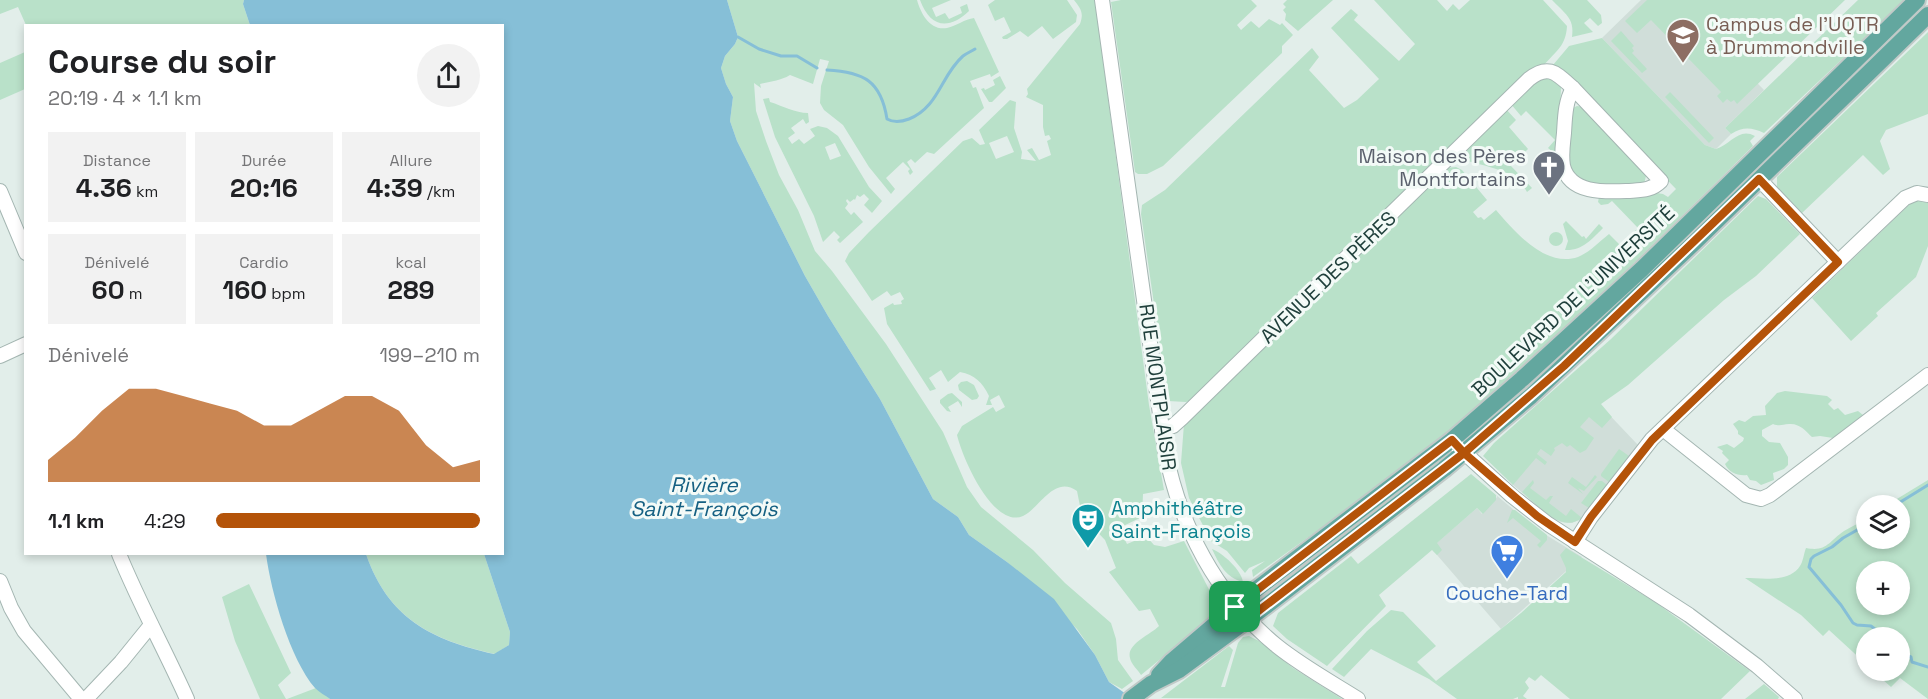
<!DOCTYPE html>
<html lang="fr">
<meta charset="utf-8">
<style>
body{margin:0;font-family:"Space Grotesk",sans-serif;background:#f2f2f2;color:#202124;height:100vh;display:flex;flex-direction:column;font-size:22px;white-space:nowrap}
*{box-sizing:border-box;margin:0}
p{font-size:20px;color:#757577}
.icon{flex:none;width:33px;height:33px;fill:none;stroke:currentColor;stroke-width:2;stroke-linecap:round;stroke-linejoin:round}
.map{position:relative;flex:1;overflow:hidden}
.details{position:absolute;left:24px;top:24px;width:480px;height:531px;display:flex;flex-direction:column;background:#fff;border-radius:0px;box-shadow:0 3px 9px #0003}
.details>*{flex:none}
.buttons{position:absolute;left:1856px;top:495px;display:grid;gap:12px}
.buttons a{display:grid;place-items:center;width:54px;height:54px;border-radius:50%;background:#fff;box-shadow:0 3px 9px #0003;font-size:30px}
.pin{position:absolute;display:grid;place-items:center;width:51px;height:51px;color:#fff;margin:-26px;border-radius:12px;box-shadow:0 3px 9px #0006}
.round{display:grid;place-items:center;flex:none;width:63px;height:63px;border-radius:32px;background:#f2f2f2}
.overview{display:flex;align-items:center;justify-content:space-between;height:102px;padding:0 24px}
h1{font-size:33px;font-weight:700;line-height:45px}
.metrics{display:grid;grid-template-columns:repeat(3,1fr);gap:9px;height:102px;padding:6px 24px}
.metrics div{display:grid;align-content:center;border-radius:0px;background:#f2f2f2;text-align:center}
.metrics b{font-size:26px;font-weight:700}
.metrics small{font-size:16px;font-weight:400}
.metrics p{font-size:16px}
.chart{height:168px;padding:12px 24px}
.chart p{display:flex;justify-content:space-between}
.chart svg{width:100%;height:108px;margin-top:6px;fill:#b45309;opacity:.7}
ul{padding:0 24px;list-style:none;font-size:20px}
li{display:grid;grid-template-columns:96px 72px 1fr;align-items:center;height:45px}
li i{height:15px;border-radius:8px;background:#b45309}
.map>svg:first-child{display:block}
.built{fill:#d0ded9}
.green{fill:#b9e1c9;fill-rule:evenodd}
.water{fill:#86bfd7}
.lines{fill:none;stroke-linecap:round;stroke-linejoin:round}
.stream{stroke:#86bfd7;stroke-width:3}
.minor-casing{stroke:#a4b6b2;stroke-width:16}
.major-casing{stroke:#c1cac8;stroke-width:20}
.minor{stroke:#fff;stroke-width:14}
.major{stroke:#63a79f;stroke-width:16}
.route-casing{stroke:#fff;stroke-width:12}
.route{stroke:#b45309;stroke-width:8}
.labels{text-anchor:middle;stroke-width:6;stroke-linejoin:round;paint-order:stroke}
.education-label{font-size:20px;fill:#785e54;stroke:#f3faf7;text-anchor:start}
.worship-label{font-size:20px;fill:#5b616d;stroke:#f3faf7;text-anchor:end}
.street-label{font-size:20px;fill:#20403c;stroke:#f3faf7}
.culture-label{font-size:20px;fill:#0d838f;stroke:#f3faf7;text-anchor:start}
.shop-label{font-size:20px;fill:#366cbe;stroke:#f3faf7}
.water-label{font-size:21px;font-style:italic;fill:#156082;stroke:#f3faf7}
</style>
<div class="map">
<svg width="1928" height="699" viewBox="0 0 1928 699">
<rect width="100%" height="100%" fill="#e2eeea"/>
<g class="built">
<polygon points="1641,0 1676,0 1764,90 1725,128 1731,134 1716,149 1705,145 1602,38"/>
<polygon points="1600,405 1638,445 1582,518 1572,523 1561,522 1552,518 1512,484 1546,443"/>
<polygon points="1496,495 1538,530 1582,557 1501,629 1431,548 1477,508 1482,514 1497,497"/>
</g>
<g class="green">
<polygon points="0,0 244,0 243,4 250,25 26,25 18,7 0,14"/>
<path d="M727,0H917C921,14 930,31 947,28C956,26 965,19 974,18L999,72L991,77L990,74L970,81L973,88L976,87L984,108L934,154L927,152L915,163L911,159L907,162L913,172L910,175L908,171L910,169L903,162L886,178L895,189L891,194L869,167L843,125L824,110L820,103L821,86L829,61L820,59L813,84L790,75C780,81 771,81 760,84L761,88L754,83L756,111L766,141L779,175L798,210L815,251L832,271L886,344L943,432L967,487L981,507L1033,550L1065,583L1111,623L1116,639L1118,660L1133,681L1122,689L1109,682L1095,655L1077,629L1007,562L969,535L958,517L933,499L880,399L828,316L805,276L737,141L730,121L733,97L726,84L721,68L725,56L735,44L738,37Z"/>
<path d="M920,0H951L932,8L936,17L945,13L949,19L962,13L960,7L967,4L969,11C948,31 930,27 920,0Z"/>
<polygon points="995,0 1067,0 1077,15 1076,22 1053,39 1042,26 1028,37 1020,31 1007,39 1003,39 1002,37 1011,32 1004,17 995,21 988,5"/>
<path d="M1074,0H1095L1149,405L1164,490L1143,494L1142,517L1119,528L1127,544L1146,536L1154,545L1165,547L1184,541L1216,603L1211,616L1207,621L1141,675C1138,670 1131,664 1130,658C1126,644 1150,635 1159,626L1150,609L1139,611L1109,572L1116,568L1105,540L1082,516L1077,491C1054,474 1039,509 1023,516C993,529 962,457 957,435L962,426L993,407L996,412L1005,407L999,395L990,400L992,405H986L989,396C982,382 975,375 960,372L948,382L941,370L929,378L936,389L930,391L887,324L884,308L893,303L894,305L902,304L901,301L904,299L900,292L891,296L887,291L872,301L845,261L849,253L869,232L963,141L972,138L980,145L985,144L979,130L1010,100L1016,102L1014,128L1022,152L1021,159L1036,161L1027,150L1032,148L1039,160L1051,155L1047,141L1051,139L1049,135L1045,136L1043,127V105L1026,97L1028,94L1027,89L1080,24C1084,13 1081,9 1074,0ZM1007,136L1014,152L996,159L989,143Z"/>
<polygon points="1121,0 1251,0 1257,6 1237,25 1241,30 1251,21 1259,28 1269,19 1280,25 1282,23 1293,35 1282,46 1282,53 1163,166 1147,174 1138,174 1135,172 1111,2"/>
<polygon points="1287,0 1333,0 1298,31 1285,20 1286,14 1283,10 1286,7 1283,4"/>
<path d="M1374,0H1437L1447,11L1453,4L1459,10L1470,0H1543L1567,26C1566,46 1556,51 1544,65L1195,399L1186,402L1168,401L1141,214L1142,205L1165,190L1312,48L1319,57L1309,70L1344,108L1357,100L1379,79L1331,28L1351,9L1358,15L1354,20L1399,61L1415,44Z"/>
<path d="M1552,0H1587L1601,15L1602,23L1598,26L1590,18L1584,23L1593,32L1572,37C1575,18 1564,13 1552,0Z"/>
<polygon points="1647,0 1845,0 1737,104 1734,100 1731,102 1727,99 1723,103 1717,96 1721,92 1651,20 1637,33 1625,21"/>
<path d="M1858,0H1905L1764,133C1752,128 1744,126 1731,134L1725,128Z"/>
<polygon points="1915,11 1917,13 1893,41 1774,157 1769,152"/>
<polygon points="1621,31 1634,46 1632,48 1634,51 1632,53 1647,69 1642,73 1611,41"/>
<polygon points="1928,32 1928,114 1886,130 1880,141 1890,169 1883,175 1863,155 1802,213 1777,187 1777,177"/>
<path d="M1602,38L1705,145L1716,149C1731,144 1739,127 1755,136L1750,141L1753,146C1664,234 1575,323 1481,405C1409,467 1330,521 1253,577L1252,570L1265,561L1249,568L1245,573L1227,551L1211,541L1189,498L1181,463L1184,424L1446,168L1456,167L1462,170L1487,200L1473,212L1478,218L1481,217L1484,220L1496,210C1515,232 1545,268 1578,257C1590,252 1599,242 1609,234L1620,245L1638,228L1612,201L1608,204L1601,205L1598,202L1599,197L1657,193L1663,194L1668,197L1676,189L1566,75L1553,65L1569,46Z"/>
<polygon points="25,52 25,89 0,100 0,63"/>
<polygon points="1548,75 1561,86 1559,149 1554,153 1548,148 1555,140 1526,111 1521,116 1510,103 1528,85"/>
<polygon points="1000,76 1006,88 992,102 989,102 981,89 984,88 985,90 995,85 993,80"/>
<polygon points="1670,92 1714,138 1709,143 1665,97"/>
<path d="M769,98L770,102C783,106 795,113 808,113L809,122L806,124L803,119L791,128L795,133L788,138L792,144L799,139L804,144L815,136L810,129L818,126L827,128L838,136L869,187L882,201L872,213L864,205L869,199L864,194L860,197L857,195L855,200L854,199L850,202L847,199L846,201L848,204L845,208L851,215L854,212L863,222L840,243L837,240L840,237L834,231L823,242L814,216L775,137L763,99ZM835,143L841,156L830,160L825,147Z"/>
<polygon points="1577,106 1584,107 1644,171 1646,176 1644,184 1588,186 1572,172 1568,164 1571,109"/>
<path d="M1505,108L1516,120L1509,127L1528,149L1511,166L1532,188L1527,192C1515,170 1491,168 1468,161L1464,154L1466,149Z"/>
<polygon points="1766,155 1771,160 1542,379 1539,376 1560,355"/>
<polygon points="1758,196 1766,199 1800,234 1756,276 1724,300 1628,385 1601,404 1612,417 1602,428 1589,417 1580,427 1594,438 1586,450 1580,453 1570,445 1567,447 1562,443 1554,448 1555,450 1551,456 1541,449 1537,454 1547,462 1545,465 1536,458 1513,485 1483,456 1494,443 1611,339"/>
<polygon points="1920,200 1928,203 1928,246 1916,277 1876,313 1878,316 1851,341 1812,298 1911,203"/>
<path d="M1566,221L1582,237L1584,236L1586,239L1599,224L1603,228C1591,240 1582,251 1565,250L1568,241L1563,224Z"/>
<circle cx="1556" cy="239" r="7"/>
<polygon points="967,381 974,385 979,396 977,399 972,400 959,390 958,385 961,382"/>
<path d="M1785,391L1827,396L1832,400L1828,404L1834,410L1838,408L1845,415L1858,411L1863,415L1833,438L1820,436L1812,437C1805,430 1799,423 1789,424C1782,424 1781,427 1773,424L1762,430V436L1769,442L1780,443L1788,457V465L1784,469L1773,473L1774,480L1761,485L1756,481L1750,480L1747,475C1738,476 1729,473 1725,464L1729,460L1722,453L1723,451L1717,447L1727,444L1734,448L1743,441L1744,438L1738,434V431L1733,424L1739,420L1745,422L1753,416L1766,415L1765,406L1777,393Z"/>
<polygon points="952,393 962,402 962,407 958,401 948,407 951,412 947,411 940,403 940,400 948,394"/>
<polygon points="1619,449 1629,456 1609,482 1601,476 1601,474"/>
<polygon points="1437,459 1441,464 1330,549 1328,547"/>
<polygon points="1471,474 1496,495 1496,500 1483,514 1477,508 1437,543 1442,550 1437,555 1432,550 1379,595 1386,606 1327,666 1287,639 1273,626 1278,613 1351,556 1358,564"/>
<polygon points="1595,475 1597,477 1584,491 1578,488 1583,494 1568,483 1572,477 1586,487"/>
<path d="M1533,480L1534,483L1530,488L1546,500L1550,496H1553L1549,503L1566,516L1571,509L1582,518C1561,534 1537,505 1522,492Z"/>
<path d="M1928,480V699L1900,678L1891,687L1873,671L1899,670V638H1866V664L1829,630L1823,636L1801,615L1745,578C1762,578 1789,583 1800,566C1803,562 1804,553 1806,548C1827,552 1828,542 1844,531C1851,527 1859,523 1866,519V538H1899V506L1887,505ZM1866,572H1899V604H1866Z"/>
<polygon points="1598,481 1602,481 1607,485 1589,508 1581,503"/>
<polygon points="1512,510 1515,510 1547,535 1547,540 1540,548 1537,545 1541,541 1513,518 1507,523"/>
<polygon points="1566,548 1655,602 1750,671 1721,699 1570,699 1541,675 1535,681 1529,677 1525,682 1529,688 1523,696 1527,699 1518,699 1518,697 1513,699 1457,699 1429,679 1371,649 1344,677 1332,669 1367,631 1391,610 1403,612 1436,646 1417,662 1436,681 1521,613 1566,572 1566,568 1560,555"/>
<path d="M1212,549C1224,554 1241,570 1243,582C1226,578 1219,564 1212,549Z"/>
<path d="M366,554H484L510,632L509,645L495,654C431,640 388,618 366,554Z"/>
<polygon points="249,584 291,673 278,685 286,699 260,699 235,641 222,597"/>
<polygon points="1249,636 1259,641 1293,668 1342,699 1161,698 1229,646 1233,650 1221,687 1225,687 1238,643 1243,637"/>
<polygon points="1764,684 1779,697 1778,699 1745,699"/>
<polygon points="316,688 330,699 287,699"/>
</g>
<path class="water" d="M244,0H727L738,37L735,44L725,56L721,68L726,84L733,97L730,121L737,141L805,276L828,316L880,399L933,499L958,517L969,535L1007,562L1054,599L1095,655L1109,682L1133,699H330C326,696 319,692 315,688C290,659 271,592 266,554H366C388,618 431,640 494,654L509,645L510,632L484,554H502V26L250,25L243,4Z"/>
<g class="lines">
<g class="stream">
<polyline points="738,37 759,49 781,56 797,56 817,68"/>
<path d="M827,70C864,72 881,81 887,119C894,123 901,122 909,119C939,107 941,75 963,56C967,53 972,51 975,49"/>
<polyline points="1894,506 1928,485"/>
<polyline points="1866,525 1843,538 1832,547 1814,556 1811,559 1809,567 1841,605 1853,623 1857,625 1871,626 1886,638"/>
<polyline points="1899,652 1911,657 1912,662 1928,667"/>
</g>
<g class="minor-casing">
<g id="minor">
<path d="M1102,0L1165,450C1180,526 1216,596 1277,646C1302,666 1331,682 1358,699"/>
<path d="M1573,88L1661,181C1651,191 1641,190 1627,191C1605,192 1570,194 1563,166C1561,155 1563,144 1564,133C1565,118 1565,102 1573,88Z"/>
<polyline points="1759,179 1838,262"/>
<polyline points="0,191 26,253"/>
<polyline points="0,356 26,344"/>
<polyline points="1663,429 1746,495 1761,499 1770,495 1928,375"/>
<path d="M1162,430L1173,426L1182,418L1529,79C1549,63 1557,74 1573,88"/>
<polyline points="1457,446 1512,496 1548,524 1689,615 1757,666 1795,699"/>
<polyline points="1575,542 1591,517 1652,439 1905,198 1917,193 1928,195"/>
<path d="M119,554C139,603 165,650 187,699"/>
<polyline points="0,581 11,608 24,631 81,699"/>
<polyline points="86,699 121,662 151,625"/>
</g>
</g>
<g class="major-casing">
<g id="major">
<polyline points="1159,675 1172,661 1254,591 1452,440 1522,379 1642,269 1917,0"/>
<polyline points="1131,699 1151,684 1179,670 1266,606 1444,469 1531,396 1695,242 1928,15"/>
</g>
</g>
<use href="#minor" class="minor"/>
<use href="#major" class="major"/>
</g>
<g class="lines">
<g class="route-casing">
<polyline id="route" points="1235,607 1248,619 1464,453 1537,516 1575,542 1591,517 1652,440 1838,262 1759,179 1564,366 1464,453 1452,440 1235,607"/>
</g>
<use href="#route" class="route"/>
</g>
<defs>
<g id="university-pin" transform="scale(1.725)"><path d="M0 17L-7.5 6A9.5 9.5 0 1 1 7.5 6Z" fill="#8d6e63" stroke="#f3faf7"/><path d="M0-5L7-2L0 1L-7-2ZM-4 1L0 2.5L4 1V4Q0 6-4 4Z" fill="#fff"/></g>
<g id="church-pin" transform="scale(1.725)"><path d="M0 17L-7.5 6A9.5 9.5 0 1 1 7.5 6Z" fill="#6b7280" stroke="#f3faf7"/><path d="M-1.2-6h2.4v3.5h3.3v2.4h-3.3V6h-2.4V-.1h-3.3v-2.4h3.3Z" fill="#fff"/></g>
<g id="theatre-pin" transform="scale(1.725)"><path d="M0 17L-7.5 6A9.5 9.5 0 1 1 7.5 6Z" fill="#0f9aa8" stroke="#f3faf7"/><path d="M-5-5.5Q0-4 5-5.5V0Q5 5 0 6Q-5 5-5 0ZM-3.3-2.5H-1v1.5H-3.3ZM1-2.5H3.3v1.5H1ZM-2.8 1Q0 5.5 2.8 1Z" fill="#fff"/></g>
<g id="supermarket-pin" transform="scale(1.725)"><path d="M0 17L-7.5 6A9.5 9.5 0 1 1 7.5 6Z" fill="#3f7fe0" stroke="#f3faf7"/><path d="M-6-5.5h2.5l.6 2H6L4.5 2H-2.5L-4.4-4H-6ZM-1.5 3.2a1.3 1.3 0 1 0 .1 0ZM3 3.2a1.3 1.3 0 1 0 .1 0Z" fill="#fff"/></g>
</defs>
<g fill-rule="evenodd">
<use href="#university-pin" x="1683" y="35"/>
<use href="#church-pin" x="1549" y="167"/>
<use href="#theatre-pin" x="1088" y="520"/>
<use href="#supermarket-pin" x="1507" y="551"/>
</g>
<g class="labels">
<g class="education-label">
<text x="1706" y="31">Campus de l'UQTR<tspan x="1706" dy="23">à Drummondville</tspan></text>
</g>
<g class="worship-label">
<text x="1526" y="163">Maison des Pères<tspan x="1526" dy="23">Montfortains</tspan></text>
</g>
<g class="street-label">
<text transform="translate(1328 277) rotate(-44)" y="7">AVENUE DES PÈRES</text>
<text transform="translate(1573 301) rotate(-43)" y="7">BOULEVARD DE L'UNIVERSITÉ</text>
<text transform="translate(1158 387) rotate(82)" y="7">RUE MONTPLAISIR</text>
</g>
<g class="culture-label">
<text x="1111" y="515">Amphithéâtre<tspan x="1111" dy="23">Saint-François</tspan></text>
</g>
<g class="shop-label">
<text x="1507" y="600">Couche-Tard</text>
</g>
<g class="water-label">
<text x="704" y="492">Rivière<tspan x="704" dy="24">Saint-François</tspan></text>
</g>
</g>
</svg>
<div class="buttons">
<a><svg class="icon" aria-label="layers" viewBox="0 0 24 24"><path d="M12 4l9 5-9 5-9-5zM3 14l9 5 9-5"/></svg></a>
<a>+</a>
<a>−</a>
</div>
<div class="pin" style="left:1235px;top:607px;background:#1e9e55"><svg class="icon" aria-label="arrive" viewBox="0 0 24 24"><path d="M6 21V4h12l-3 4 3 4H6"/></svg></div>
<section class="details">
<div class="overview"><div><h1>Course du soir</h1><p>20:19 · 4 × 1.1 km</p></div><a class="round"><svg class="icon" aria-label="share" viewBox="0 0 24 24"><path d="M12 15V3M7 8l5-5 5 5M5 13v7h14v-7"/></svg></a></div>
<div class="metrics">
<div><p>Distance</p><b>4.36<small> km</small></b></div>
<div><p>Durée</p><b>20:16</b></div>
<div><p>Allure</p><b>4:39<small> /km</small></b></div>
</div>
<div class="metrics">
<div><p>Dénivelé</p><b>60<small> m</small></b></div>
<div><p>Cardio</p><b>160<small> bpm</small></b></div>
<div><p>kcal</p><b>289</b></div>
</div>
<div class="chart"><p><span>Dénivelé</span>199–210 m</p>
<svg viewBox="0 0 160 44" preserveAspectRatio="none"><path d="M0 44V35L10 26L20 15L30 6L40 6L50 9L60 12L70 15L80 21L90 21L100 15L110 9L120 9L130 15L140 29L150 38L160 35V44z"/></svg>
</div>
<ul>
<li><b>1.1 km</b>4:29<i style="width:100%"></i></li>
</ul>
</section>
</div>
